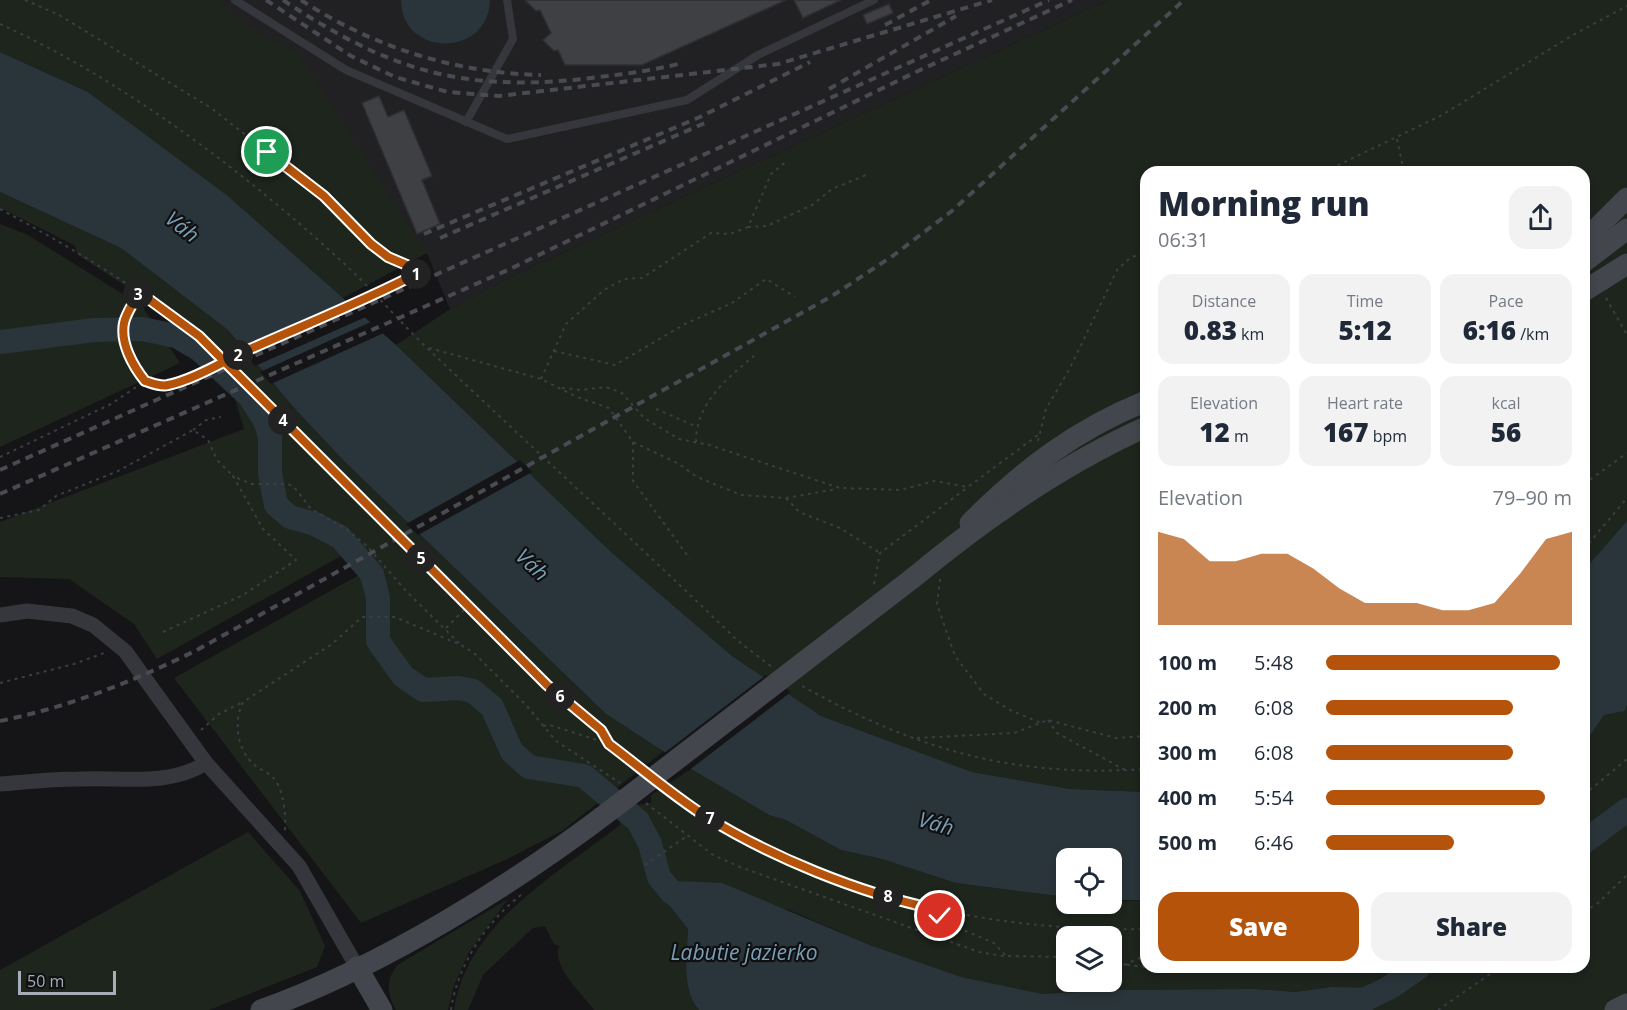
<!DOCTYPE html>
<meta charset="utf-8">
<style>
body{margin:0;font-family:"Open Sans",sans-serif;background:#f2f2f3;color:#1f2937;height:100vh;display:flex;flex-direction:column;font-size:22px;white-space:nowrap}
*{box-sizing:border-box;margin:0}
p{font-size:20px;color:#747a83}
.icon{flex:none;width:33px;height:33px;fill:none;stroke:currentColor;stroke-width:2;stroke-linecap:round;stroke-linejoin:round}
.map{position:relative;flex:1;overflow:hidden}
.drawer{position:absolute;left:1140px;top:166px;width:450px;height:807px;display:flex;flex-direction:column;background:#fff;border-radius:18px;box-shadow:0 3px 9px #0003}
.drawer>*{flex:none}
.fabs{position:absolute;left:1056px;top:848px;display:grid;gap:12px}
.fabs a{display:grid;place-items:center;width:66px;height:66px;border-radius:12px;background:#fff;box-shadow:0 3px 9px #0003;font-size:30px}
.scale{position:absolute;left:18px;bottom:15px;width:98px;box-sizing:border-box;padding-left:6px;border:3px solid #a6adb8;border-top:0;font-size:16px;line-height:21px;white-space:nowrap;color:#a6adb8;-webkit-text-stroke:4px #101012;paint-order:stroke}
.pin{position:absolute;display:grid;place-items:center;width:51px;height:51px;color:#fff;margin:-26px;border:3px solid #fff;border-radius:50%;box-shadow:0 2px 6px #0007}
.km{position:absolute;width:30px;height:30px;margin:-15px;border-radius:50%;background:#222;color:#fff;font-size:16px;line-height:30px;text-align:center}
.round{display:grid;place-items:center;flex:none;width:63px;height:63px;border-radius:18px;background:#f2f2f3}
.summary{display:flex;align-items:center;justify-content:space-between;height:102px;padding:0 18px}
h1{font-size:33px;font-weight:800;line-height:45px}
.metrics{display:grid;grid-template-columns:repeat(3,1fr);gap:9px;height:102px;padding:6px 18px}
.metrics div{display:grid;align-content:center;border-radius:15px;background:#f2f2f3;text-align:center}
.metrics b{font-size:26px;font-weight:800}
.metrics small{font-size:16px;font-weight:400}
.metrics p{font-size:16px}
.chart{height:168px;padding:12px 18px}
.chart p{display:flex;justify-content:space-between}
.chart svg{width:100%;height:108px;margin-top:6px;fill:#b45309;opacity:.7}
.cta{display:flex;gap:12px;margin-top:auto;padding:12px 18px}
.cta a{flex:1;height:69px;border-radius:18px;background:#b45309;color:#fff;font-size:24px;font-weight:800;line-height:69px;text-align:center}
.cta a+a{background:#f2f2f3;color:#1f2937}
ul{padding:0 18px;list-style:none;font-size:20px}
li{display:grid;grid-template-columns:96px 72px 1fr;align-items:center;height:45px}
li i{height:15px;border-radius:8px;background:#b45309}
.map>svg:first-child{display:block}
.built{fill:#212124}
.green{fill:#1d251d;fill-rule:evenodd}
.water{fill:#2a353b}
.pier{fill:#151517}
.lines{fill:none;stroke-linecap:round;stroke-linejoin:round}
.river{stroke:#2a353b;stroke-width:24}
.building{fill:#3f4044;stroke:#2f2f33;stroke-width:1.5}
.path{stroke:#3b3e43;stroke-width:2;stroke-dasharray:3 4.5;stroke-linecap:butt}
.lane{stroke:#35373c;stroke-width:8}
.street{stroke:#35373c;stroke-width:15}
.secondary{stroke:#43464c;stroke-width:21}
.rail{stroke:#484b51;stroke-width:4;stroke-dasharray:8 6;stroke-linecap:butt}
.path-bridge{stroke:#3b3e43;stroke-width:2;stroke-dasharray:3 4.5;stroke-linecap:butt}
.secondary-bridge{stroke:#43464c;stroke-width:21}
.route-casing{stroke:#fff;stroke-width:12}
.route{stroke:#b45309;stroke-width:8}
.labels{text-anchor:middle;stroke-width:4.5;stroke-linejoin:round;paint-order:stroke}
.water-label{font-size:21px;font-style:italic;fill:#7b9fb5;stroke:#101012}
</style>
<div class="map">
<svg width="1627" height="1010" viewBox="0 0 1627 1010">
<rect width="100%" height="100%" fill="#151517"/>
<polygon class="built" points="209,0 1108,0 511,277 450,309 427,253"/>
<g class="green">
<path d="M0,0H218C242,24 265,39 297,51L427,253L343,298L228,196L88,92L0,52Z"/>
<polygon points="1108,0 1627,0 1627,521 1584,570 1584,172 1146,172 1146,792 1070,789 972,772 821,716 732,656 611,552 396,345 450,309 511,277"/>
<polygon points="0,192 121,248 228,330 296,410 345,462 606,714 664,751 562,831 503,861 361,923 174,678 375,566 341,556 157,659 134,624 69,579 0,577 0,522 244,429 223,359 185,325 78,255 74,245 0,208"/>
<polygon points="0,224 28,235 142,306 180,363 0,447"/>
<path d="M1627,705V1010H1373L1388,988L1331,987L1295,992L1256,989L1110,990L1043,994L961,977L870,945L787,909L669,905L688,929C687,954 681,990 699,1010H594C582,993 552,968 559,946L554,944L545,926L533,928L483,975L468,1010H454C467,923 557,874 620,825V820L629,818L636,805L651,803V795L691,769L769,815L786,820L841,850L882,859L956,883L1066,897V903L1146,900V968H1584V738L1591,734L1604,715L1625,711ZM1066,936H1112V981H1066Z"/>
<polygon points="248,832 300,891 325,946 317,967 209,1010 0,1010 0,970"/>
<path d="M508,899L469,952L454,985L448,1010H396C387,994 385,978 399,964Z"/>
</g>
<g class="water">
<path d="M401,0H490C488,59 401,57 401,0Z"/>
<polygon points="0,52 88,92 228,196 396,345 611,552 732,656 821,716 972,772 1070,789 1146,792 1146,900 1112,900 1112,858 1066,858 1066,897 956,883 882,859 841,850 786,820 769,815 691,769 606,714 345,462 296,410 228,330 121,248 0,192"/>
<polygon points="1627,521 1627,705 1625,711 1604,715 1591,734 1584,738 1584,570"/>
<path d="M676,881L722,883L870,945L961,977L1043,994L1110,990L1256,989L1295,992L1331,987L1389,988L1373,1010H699C681,990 687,954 688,929L669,905Z"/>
</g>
<g class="pier">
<polygon points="352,302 368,316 255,366 242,350"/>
<polygon points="373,321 386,332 271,384 260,372"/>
<polygon points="520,460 532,472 418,535 406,524"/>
<polygon points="766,675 791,692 688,771 663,754"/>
</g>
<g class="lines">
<g class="river">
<polyline points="0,342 94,330 142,329 176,336 200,350 250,397 265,421 270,436 270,473 276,505 290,517 315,524 340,537 372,574 378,598 378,641 403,676 423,690 459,688 473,691 492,707 512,752 529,767 584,776 638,821 650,844 659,877 672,893 700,910"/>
<polyline points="1584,842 1627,810"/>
<polyline points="1343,1010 1389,988 1418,968"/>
</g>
</g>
<g class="building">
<polygon points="525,0 786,0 642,65 565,65 558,50 554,51 543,40 551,33 540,10 536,11"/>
<polygon points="794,0 841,0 803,18"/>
<polygon points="889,4 893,13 867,24 863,15"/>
<polygon points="379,96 388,117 404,110 432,176 422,180 440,224 417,234 362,103"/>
</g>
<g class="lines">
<g class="path">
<polyline points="25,0 59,15 211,108 324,196 371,244 416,270 416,274 400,283"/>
<path d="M0,24C124,80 253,178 352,271C378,296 401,323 427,348C530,446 636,542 738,641L772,667"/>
<polyline points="1397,139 1404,172"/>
<polyline points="1324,172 1442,115 1573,35 1627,6"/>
<path d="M0,209C70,247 137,286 199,337L547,685L601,730L609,744"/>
<polyline points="748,227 767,226 812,205 832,189 866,175"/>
<path d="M139,292C120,331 118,339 142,377C157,395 181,380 197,373"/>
<polyline points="1606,298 1627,335"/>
<polyline points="429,348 541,379 577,397 609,408 633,442 679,464 697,477 741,495 786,498 837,489"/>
<polyline points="554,351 615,365 685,324 732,303 766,279 795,297"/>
<polyline points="541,379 566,324 604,290 624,279 642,278 711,233 730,234 748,227 771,174 787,161"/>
<polyline points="562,388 581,390 606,387 622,393 644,418 679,439 709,445 840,488 900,490 935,481 968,487 1038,435"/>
<polyline points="656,409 695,426"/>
<polyline points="193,430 206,420 221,417"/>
<polyline points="1038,441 1046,409 1070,368 1117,270 1130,258 1146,251"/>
<polyline points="633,442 633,481 690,559"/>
<path d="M696,442C696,402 728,378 756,354"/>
<polyline points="0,457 111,404 145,381"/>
<polyline points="1584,484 1627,453"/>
<polyline points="786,498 799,512 840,528 880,553"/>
<polyline points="0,518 39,510 56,496 118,471 193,430 208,440 217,460 233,476"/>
<polyline points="1584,549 1627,498"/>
<polyline points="940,579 937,604 955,656 984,694 1010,710 1041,723"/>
<polyline points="874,584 880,553 968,487"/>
<polyline points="446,628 469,605"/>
<polyline points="163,632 243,595 296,560 263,529 233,476 251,484 288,484 294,487 311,509 345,528 367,546 406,591 459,643"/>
<polyline points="0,683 74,664 104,653"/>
<path d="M802,686C917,750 1014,778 1146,769"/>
<polyline points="1048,720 1057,733 1125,770"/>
<polyline points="543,726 550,725 609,744 640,767"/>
<polyline points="201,730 219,714 243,702"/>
<polyline points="917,738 1014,733 1048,720 1116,738 1146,736"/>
<path d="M666,787C805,891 974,932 1146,929"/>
<polyline points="1584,795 1627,759"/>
<polyline points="646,803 713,855 740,867 979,952 1003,956 1066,957"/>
<path d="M285,830C286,814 284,793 275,780C270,773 262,771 256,766C237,752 233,722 243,702L332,644L362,617H395L461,645L474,653L526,705L556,741L620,783"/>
<polyline points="645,865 687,836"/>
<polyline points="935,909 951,925 994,943 1006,956"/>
<polyline points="1584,912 1598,903 1627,875"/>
<polyline points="1112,963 1146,967"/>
<polyline points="1124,965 1146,955"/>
<path d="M451,1010C457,966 486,922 521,895"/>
<polyline points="1438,1010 1499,968"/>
</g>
<g class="lane">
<polyline points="235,0 346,70 507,139 687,100 758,55 874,0"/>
<polyline points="466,122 513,39 507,0"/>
</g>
<g class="street">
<polyline points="0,615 27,611 72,616 93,625 125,651 206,763 299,866 357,967"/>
<path d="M0,784C26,782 53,779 79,779C123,777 168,787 206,763"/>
</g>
<g class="secondary">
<polyline points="1584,241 1627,198"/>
<polyline points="1584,262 1627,229"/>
<polyline points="1584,291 1627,264"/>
<path d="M970,523C1024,469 1075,430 1146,401"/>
<path d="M913,578C983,520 1063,464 1146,427"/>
<polyline points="357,967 382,1010"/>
<path d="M261,1010C383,966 513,885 615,807"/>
<polyline points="1615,1010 1627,1004"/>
</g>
<g class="rail">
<polyline points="266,0 351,56 395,77 448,92 499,96 778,64 992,0"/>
<path d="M283,0C387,69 458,92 583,79C615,75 646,72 678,64"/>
<path d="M301,0C373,47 455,73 541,75"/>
<polyline points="885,25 931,0"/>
<polyline points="829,89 956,16"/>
<polyline points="424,234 700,117 810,62"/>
<polyline points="440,238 705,123"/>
<polyline points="0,470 1049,0"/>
<polyline points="0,494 510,269 916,72 1072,0"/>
<path d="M0,721C69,707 134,681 197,650L832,296L894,255L953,210L1184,0"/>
</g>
<polyline class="path-bridge" points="197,373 400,283"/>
<polyline class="secondary-bridge" points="615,807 913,578"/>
</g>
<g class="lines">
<g class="route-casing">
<path id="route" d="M267,152L324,196L371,244L388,257L409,266L416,274C362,302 304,325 248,350C224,361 193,380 168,385C160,387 152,383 145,381C133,366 120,343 124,323C126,313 135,301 139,292L199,336L547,685L601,730L609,744C641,768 672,795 705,816C771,857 859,893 935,909L940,916"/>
</g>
<use href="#route" class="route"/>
</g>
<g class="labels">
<g class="water-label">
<text transform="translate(182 227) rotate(38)" y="7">Váh</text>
<text transform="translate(532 565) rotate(43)" y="7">Váh</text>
<text transform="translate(936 824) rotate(16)" y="7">Váh</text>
<text x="744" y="960">Labutie jazierko</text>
</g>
</g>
</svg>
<div class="fabs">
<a><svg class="icon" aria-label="locate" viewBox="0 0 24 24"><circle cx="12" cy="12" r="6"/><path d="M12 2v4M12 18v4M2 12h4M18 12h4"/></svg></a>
<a><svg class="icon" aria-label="layers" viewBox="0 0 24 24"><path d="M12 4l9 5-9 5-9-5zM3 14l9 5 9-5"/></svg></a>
</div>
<div class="scale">50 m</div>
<div class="pin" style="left:267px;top:152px;background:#1e9e55"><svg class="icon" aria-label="arrive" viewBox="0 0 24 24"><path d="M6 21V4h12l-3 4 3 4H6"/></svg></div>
<div class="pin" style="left:940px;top:916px;background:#d93025"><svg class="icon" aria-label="check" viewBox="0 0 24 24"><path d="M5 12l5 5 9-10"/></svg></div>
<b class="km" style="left:416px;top:274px">1</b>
<b class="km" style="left:238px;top:355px">2</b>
<b class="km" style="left:138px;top:294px">3</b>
<b class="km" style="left:283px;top:420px">4</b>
<b class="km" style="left:421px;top:558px">5</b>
<b class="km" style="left:560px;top:696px">6</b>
<b class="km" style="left:710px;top:818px">7</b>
<b class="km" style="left:888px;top:896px">8</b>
<section class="drawer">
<div class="summary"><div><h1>Morning run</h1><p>06:31</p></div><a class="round"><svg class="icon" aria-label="share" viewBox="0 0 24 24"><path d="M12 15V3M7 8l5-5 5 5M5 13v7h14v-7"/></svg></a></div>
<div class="metrics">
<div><p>Distance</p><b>0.83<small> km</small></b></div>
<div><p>Time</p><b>5:12</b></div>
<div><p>Pace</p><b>6:16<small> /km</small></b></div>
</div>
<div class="metrics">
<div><p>Elevation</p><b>12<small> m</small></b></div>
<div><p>Heart rate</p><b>167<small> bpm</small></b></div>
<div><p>kcal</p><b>56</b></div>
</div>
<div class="chart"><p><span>Elevation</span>79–90 m</p>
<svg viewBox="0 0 160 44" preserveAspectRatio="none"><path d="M0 44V6L10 9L20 18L30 18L40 15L50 15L60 21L70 29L80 35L90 35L100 35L110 38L120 38L130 35L140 23L150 9L160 6V44z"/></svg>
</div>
<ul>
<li><b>100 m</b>5:48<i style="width:95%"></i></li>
<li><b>200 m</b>6:08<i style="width:76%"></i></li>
<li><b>300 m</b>6:08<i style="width:76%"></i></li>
<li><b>400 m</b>5:54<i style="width:89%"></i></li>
<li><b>500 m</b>6:46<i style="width:52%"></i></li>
</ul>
<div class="cta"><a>Save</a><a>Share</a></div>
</section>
</div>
